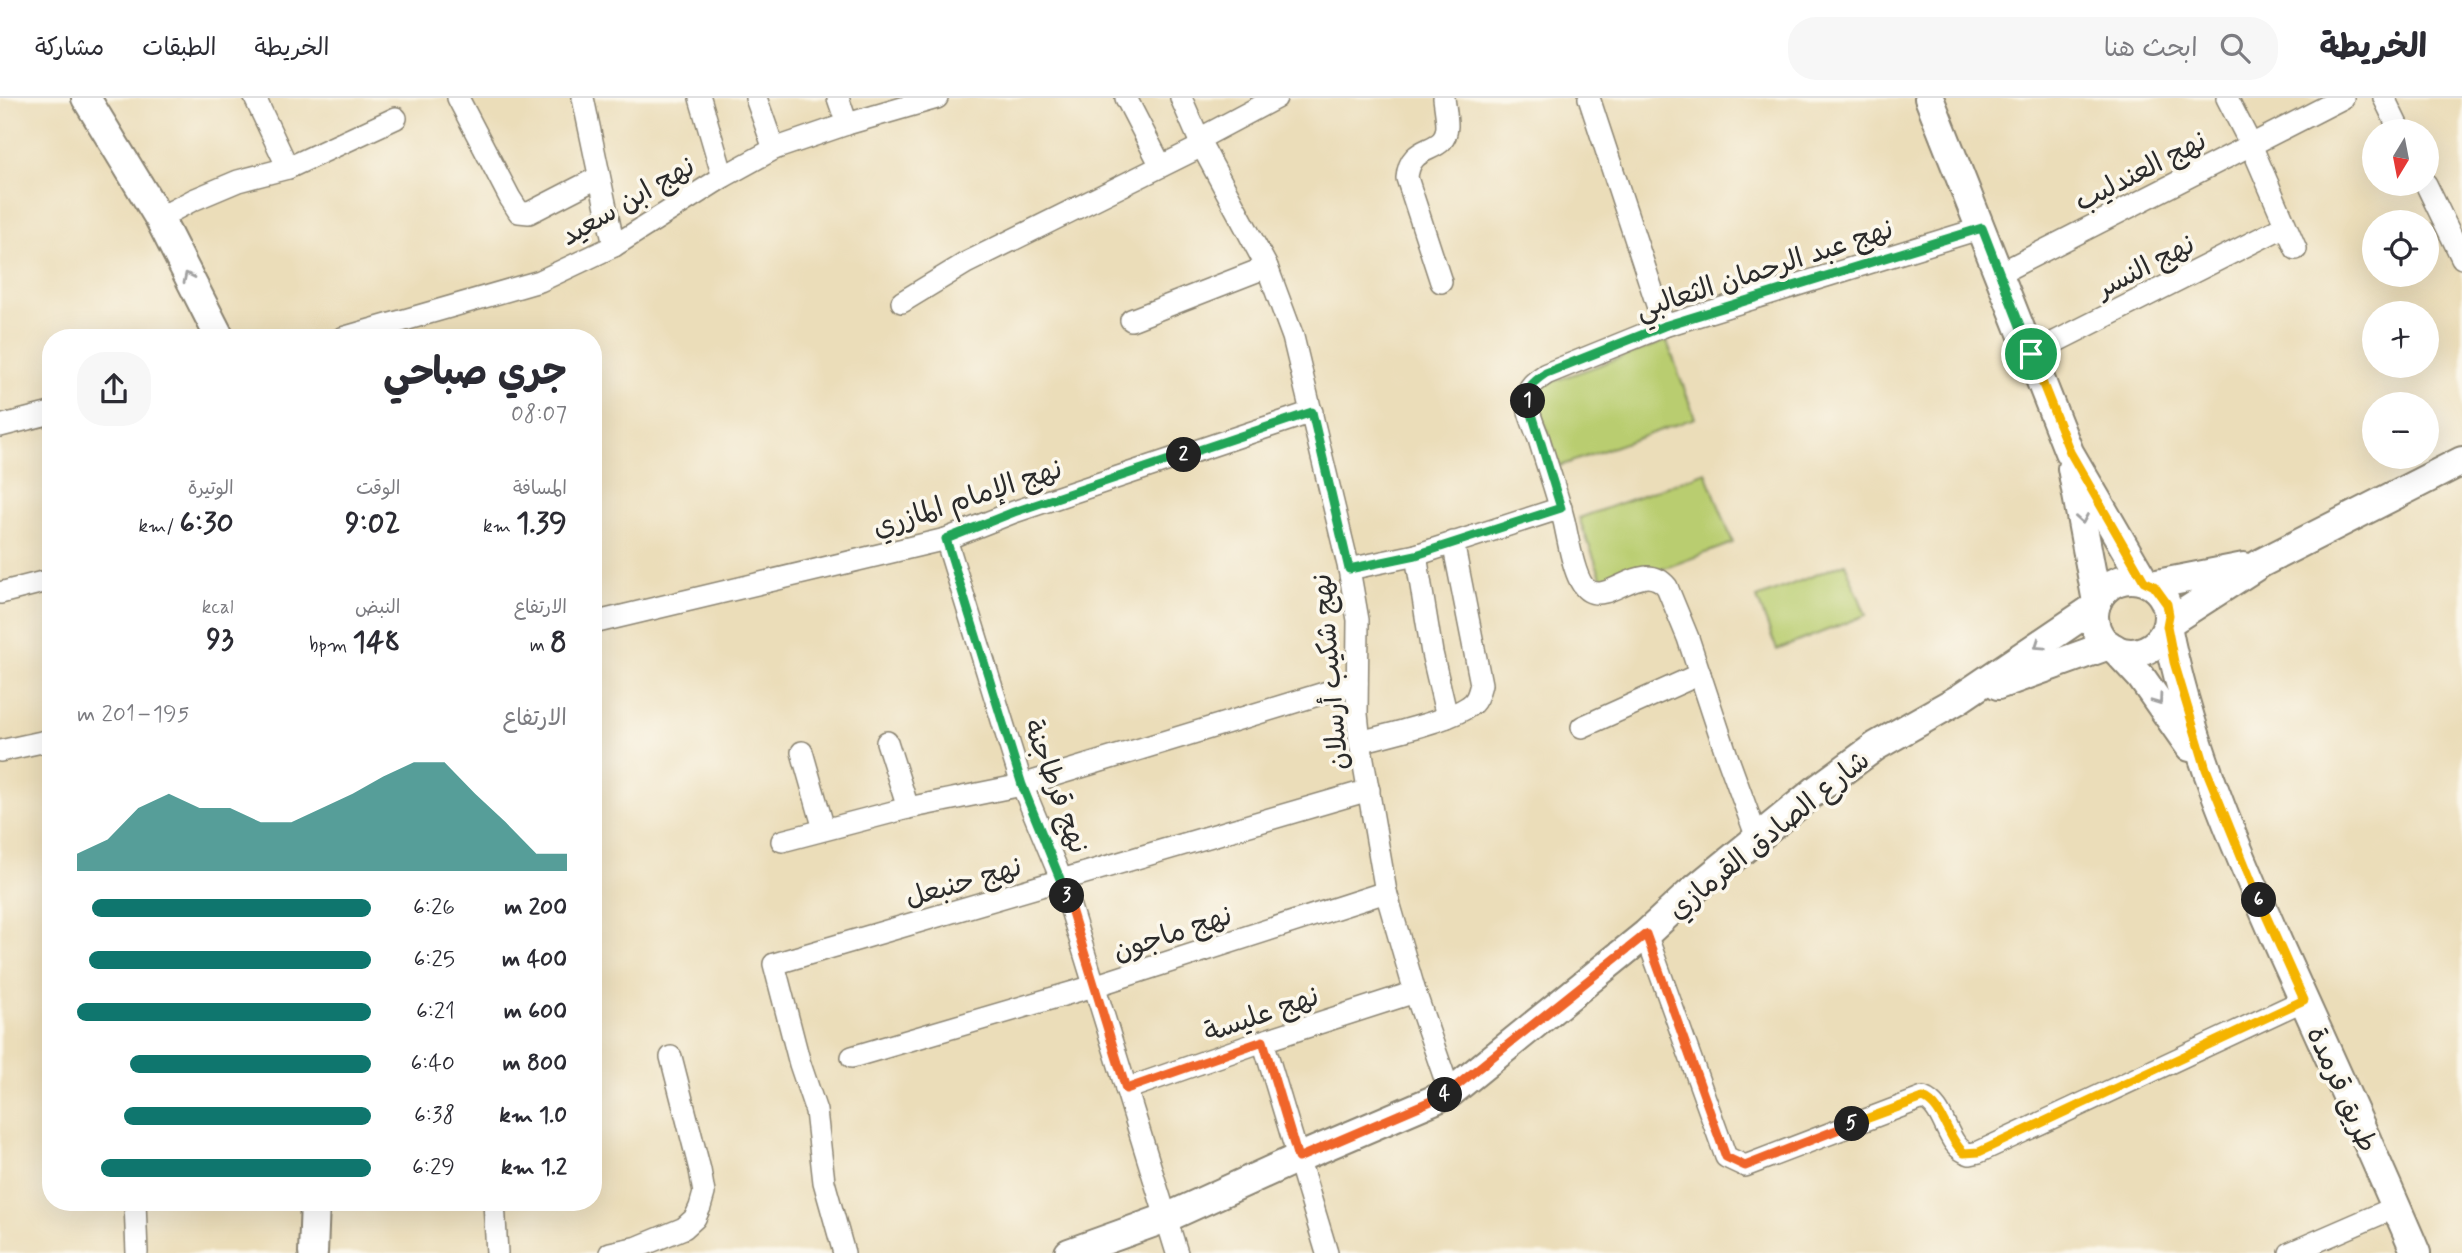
<!DOCTYPE html>
<html lang="ar">
<meta charset="utf-8">
<style>
body{margin:0;font-family:Mynerve,"Playpen Sans Arabic",sans-serif;background:#f7f7f7;color:#2b2b33;direction:rtl;height:100vh;display:flex;flex-direction:column;font-size:26px;white-space:nowrap}
*{box-sizing:border-box;margin:0}
p{font-size:23px;color:#7c7c81}
.icon{flex:none;width:38px;height:38px;fill:none;stroke:currentColor;stroke-width:2;stroke-linecap:round;stroke-linejoin:round}
.map{position:relative;flex:1;overflow:hidden;direction:ltr}
.side{position:absolute;left:42px;top:231px;width:560px;height:882px;display:flex;flex-direction:column;background:#fff;border-radius:28px;box-shadow:0 7px 28px #0002;direction:rtl}
.side>*{flex:none}
.needle{width:46px;rotate:190deg}
.tools{position:absolute;left:2362px;top:21px;display:grid;gap:14px}
.tools a{display:grid;place-items:center;width:77px;height:77px;border-radius:50%;background:#fff;box-shadow:0 7px 28px #0002;font-size:35px}
.pin{position:absolute;display:grid;place-items:center;width:60px;height:60px;color:#fff;margin:-30px;border:4px solid #fff;border-radius:50%;box-shadow:0 2px 7px #0007}
.km{position:absolute;width:35px;height:35px;margin:-18px;border-radius:50%;background:#222;color:#fff;font-size:19px;line-height:35px;text-align:center}
.round{display:grid;place-items:center;flex:none;width:74px;height:74px;border-radius:28px;background:#f7f7f7}
.headline{display:flex;align-items:center;justify-content:space-between;height:119px;padding:0 35px}
h1{font-size:38px;font-weight:700;line-height:52px}
.stats{display:grid;grid-template-columns:repeat(3,1fr);gap:10px;height:119px;padding:7px 35px}
.stats div{display:grid;align-content:center}
.stats b{font-size:30px;font-weight:700}
.stats small{font-size:19px;font-weight:400}
.stats p{font-size:19px}
.chart{height:196px;padding:14px 35px}
.chart p{display:flex;justify-content:space-between}
.chart svg{width:100%;height:126px;margin-top:7px;fill:#0f766e;opacity:.7}
ul{padding:0 35px;list-style:none;font-size:23px}
li{display:grid;grid-template-columns:112px 84px 1fr;align-items:center;height:52px}
li i{height:18px;border-radius:9px;background:#0f766e}
header{display:flex;align-items:center;gap:42px;box-sizing:border-box;height:98px;padding:0 35px;background:#fff;border-bottom:2px solid #e1e1e2}
header strong{font-size:33px}
nav{display:flex;gap:38px;margin-inline-start:auto;font-size:24px}
.search{width:490px;height:63px;background:#f7f7f7;display:flex;align-items:center;gap:18px;box-sizing:border-box;padding:0 24px;border-radius:28px;color:#7c7c81;font-size:26px}
.map>svg:first-child{display:block}
.pitch{fill:#b9cd70;stroke:#727c4e;stroke-width:2}
.lines{fill:none;stroke-linecap:round;stroke-linejoin:round}
.minor-casing{stroke:#8b8472;stroke-width:24}
.major-casing{stroke:#8b8472;stroke-width:32}
.minor{stroke:#fff;stroke-width:21}
.major{stroke:#fff;stroke-width:28}
.oneway{stroke:#a0a0a0}
.split-1-casing{stroke:#fff;stroke-width:14}
.split-2-casing{stroke:#fff;stroke-width:14}
.split-3-casing{stroke:#fff;stroke-width:14}
.split-4-casing{stroke:#fff;stroke-width:14}
.split-5-casing{stroke:#fff;stroke-width:14}
.split-6-casing{stroke:#fff;stroke-width:14}
.split-7-casing{stroke:#fff;stroke-width:14}
.split-1{stroke:#22a559;stroke-width:9}
.split-2{stroke:#22a559;stroke-width:9}
.split-3{stroke:#22a559;stroke-width:9}
.split-4{stroke:#f0652b;stroke-width:9}
.split-5{stroke:#f0652b;stroke-width:9}
.split-6{stroke:#f5b400;stroke-width:9}
.split-7{stroke:#f5b400;stroke-width:9}
.labels{text-anchor:middle;stroke-width:7;stroke-linejoin:round;paint-order:stroke}
.street-label{font-size:28px;fill:#2b2b2b;stroke:#fbf7ec}
</style>
<header>
<strong>الخريطة</strong>
<div class="search"><svg class="icon" aria-label="search" viewBox="0 0 24 24"><circle cx="10" cy="10" r="6"/><path d="M15 15l6 6"/></svg>ابحث هنا</div>
<nav><a>الخريطة</a><a>الطبقات</a><a>مشاركة</a></nav>
</header>
<div class="map">
<svg width="2462" height="1155" viewBox="0 0 2462 1155">
<rect width="100%" height="100%" fill="#fbf7ec"/>
<filter id="ink" filterUnits="userSpaceOnUse"><feTurbulence type="fractalNoise" baseFrequency=".0143" numOctaves="2"/><feDisplacementMap in="SourceGraphic" scale="14" xChannelSelector="R" yChannelSelector="G"/><feConvolveMatrix kernelMatrix="1 2 1 2 8 2 1 2 1" color-interpolation-filters="sRGB"/></filter>
<filter id="wash" filterUnits="userSpaceOnUse"><feTurbulence type="fractalNoise" baseFrequency=".00686" numOctaves="4" result="noise"/><feDisplacementMap in="SourceGraphic" scale="28" xChannelSelector="R" yChannelSelector="G"/><feGaussianBlur stdDeviation="1.57" result="paint"/><feColorMatrix in="noise" values="0 0 0 0 0 0 0 0 0 0 0 0 0 0 0 0 0 1.4 0 .05"/><feComposite in="paint" operator="in"/></filter>
<g filter="url(#wash)">
<rect width="100%" height="100%" fill="#ebddb9"/>
<g class="pitch">
<polygon points="1667,243 1695,320 1560,368 1532,291"/>
<polygon points="1706,374 1733,445 1606,492 1579,420"/>
<polygon points="1845,465 1866,517 1777,552 1757,500"/>
</g>
</g>
<g filter="url(#ink)">
<g class="lines">
<g class="minor-casing">
<g id="minor">
<polyline points="255,0 288,70"/>
<polyline points="458,0 510,100 519,114 529,115 599,79"/>
<polyline points="583,0 614,148"/>
<polyline points="700,0 723,79"/>
<polyline points="756,0 774,51"/>
<polyline points="838,0 847,26"/>
<polyline points="1126,0 1161,68"/>
<polyline points="1181,0 1202,48 1267,169 1293,239 1349,471 1358,522 1357,616 1360,644 1386,794 1415,894 1450,995"/>
<polyline points="1589,0 1664,228"/>
<polyline points="2227,0 2251,47 2296,151"/>
<polyline points="2384,0 2400,33"/>
<polyline points="1199,41 1276,0"/>
<polyline points="2426,86 2462,160"/>
<polyline points="159,120 193,102 238,83 288,70 396,20"/>
<polyline points="2000,175 2343,0"/>
<path d="M1441,184L1407,80C1410,42 1446,59 1447,28C1447,19 1445,9 1444,0"/>
<polyline points="902,204 966,165 1202,48"/>
<polyline points="1131,222 1267,169"/>
<polyline points="342,240 540,183 614,148 723,79 774,51 847,26 937,0"/>
<polyline points="2031,256 2285,128"/>
<polyline points="0,328 51,315"/>
<polyline points="946,441 1022,687 1062,783 1177,1155"/>
<polyline points="1416,457 1432,555 1447,619"/>
<polyline points="1349,471 1416,457 1561,410"/>
<polyline points="0,495 51,482"/>
<polyline points="593,525 946,441 1014,414 1312,314"/>
<polyline points="1582,629 1700,576"/>
<polyline points="887,644 908,710"/>
<path d="M1360,644C1385,637 1455,622 1473,605C1478,600 1479,593 1481,586L1453,444"/>
<polyline points="0,653 51,642"/>
<polyline points="802,654 824,731"/>
<path d="M1757,740L1727,658L1688,540L1667,489C1643,460 1611,505 1589,493C1574,485 1568,439 1564,423C1557,395 1547,368 1539,341C1534,328 1527,313 1527,300C1527,288 1537,282 1546,276L1664,228L1982,130"/>
<polyline points="782,743 908,710 1022,687 1357,585"/>
<path d="M1646,836L1726,1059L1745,1068L1923,1000C1947,1009 1945,1050 1970,1056L1979,1054L2304,902"/>
<polyline points="1263,943 1327,1155"/>
<polyline points="852,959 1094,888 1386,794"/>
<polyline points="1126,991 1263,943 1415,894"/>
<polyline points="135,1104 137,1155"/>
<polyline points="494,1104 497,1155"/>
<polyline points="610,1155 638,1149 684,1130 695,1120 700,1109 704,1095 700,1072 671,959"/>
<polyline points="844,1155 824,1084 816,1013 800,966 774,866 1369,692"/>
<polyline points="2290,1155 2396,1109"/>
</g>
</g>
<g class="major-casing">
<g id="major">
<polyline points="86,0 159,120 220,240"/>
<polyline points="1929,0 2069,354 2144,483"/>
<polyline points="2072,370 2097,504"/>
<circle cx="2131" cy="518" r="37"/>
<polyline points="2152,487 2244,469"/>
<polyline points="2168,525 2261,465 2462,363"/>
<path d="M2167,528C2189,642 2235,748 2282,854C2327,954 2373,1054 2416,1155"/>
<polyline points="2114,550 2141,579 2190,649"/>
<polyline points="1998,587 2109,547"/>
<polyline points="313,1155 315,1104"/>
<polyline points="1069,1155 1166,1120 1298,1060 1450,995 1646,836 1689,796 1815,693 1876,648 1959,601 2095,509"/>
</g>
</g>
<use href="#minor" class="minor"/>
<use href="#major" class="major"/>
</g>
<defs><path id="oneway-chevron" d="M-2-3.5L2.5 0L-2 3.5" fill="none" stroke-width="1.6" stroke-linecap="round" stroke-linejoin="round" transform="scale(1.75)"/></defs>
<g class="oneway">
<use href="#oneway-chevron" transform="translate(188 179) rotate(-116)"/>
<use href="#oneway-chevron" transform="translate(2082 421) rotate(80)"/>
<use href="#oneway-chevron" transform="translate(2039 547) rotate(146)"/>
<use href="#oneway-chevron" transform="translate(2158 602) rotate(54)"/>
</g>
</g>
<g class="lines" filter="url(#ink)">
<g class="split-1-casing">
<path id="split-1" d="M1528,303C1525,289 1536,282 1546,275L1664,228L1982,130L2031,256"/>
</g>
<g class="split-2-casing">
<polyline id="split-2" points="1184,357 1312,314 1349,471 1416,457 1561,410 1528,303"/>
</g>
<g class="split-3-casing">
<polyline id="split-3" points="1067,798 1022,687 946,441 1014,414 1184,357"/>
</g>
<g class="split-4-casing">
<polyline id="split-4" points="1067,798 1126,991 1263,943 1298,1060 1445,997"/>
</g>
<g class="split-5-casing">
<polyline id="split-5" points="1445,997 1646,836 1726,1059 1745,1068 1852,1026"/>
</g>
<g class="split-6-casing">
<path id="split-6" d="M1852,1026L1923,1000C1944,1008 1947,1041 1964,1055L1979,1054L2304,902L2259,802"/>
</g>
<g class="split-7-casing">
<polyline id="split-7" points="2031,256 2070,354 2144,483 2154,488 2167,506 2169,517 2167,528 2174,564 2206,671 2259,802"/>
</g>
<use href="#split-1" class="split-1"/>
<use href="#split-2" class="split-2"/>
<use href="#split-3" class="split-3"/>
<use href="#split-4" class="split-4"/>
<use href="#split-5" class="split-5"/>
<use href="#split-6" class="split-6"/>
<use href="#split-7" class="split-7"/>
</g>
<g class="labels">
<g class="street-label">
<text transform="translate(2140 72) rotate(-27)" y="10">نهج العندليب</text>
<text transform="translate(627 102) rotate(-30)" y="10">نهج ابن سعيد</text>
<text transform="translate(2145 167) rotate(-27)" y="10">نهج النسر</text>
<text transform="translate(1764 170) rotate(-18)" y="10">نهج عبد الرحمان الثعالبي</text>
<text transform="translate(967 399) rotate(-18)" y="10">نهج الإمام المازري</text>
<text transform="translate(1329 574) rotate(-95)" y="10">نهج شكيب أرسلان</text>
<text transform="translate(1057 688) rotate(70)" y="10">نهج قرطاجنة</text>
<text transform="translate(1768 736) rotate(-39)" y="10">شارع الصادق القرمازي</text>
<text transform="translate(963 783) rotate(-16)" y="10">نهج حنبعل</text>
<text transform="translate(1172 834) rotate(-18)" y="10">نهج ماجون</text>
<text transform="translate(1261 915) rotate(-19)" y="10">نهج عليسة</text>
<text transform="translate(2343 991) rotate(66)" y="10">طريق قرمدة</text>
</g>
</g>
</svg>
<div class="tools">
<a><svg class="needle" viewBox="-14 -14 28 28"><path d="M0-13l5 13h-10z" fill="#e53935"/><path d="M0 13l5-13h-10z" fill="#7c7c81"/></svg></a>
<a><svg class="icon" aria-label="locate" viewBox="0 0 24 24"><circle cx="12" cy="12" r="6"/><path d="M12 2v4M12 18v4M2 12h4M18 12h4"/></svg></a>
<a>+</a>
<a>−</a>
</div>
<div class="pin" style="left:2031px;top:256px;background:#1e9e55"><svg class="icon" aria-label="arrive" viewBox="0 0 24 24"><path d="M6 21V4h12l-3 4 3 4H6"/></svg></div>
<b class="km" style="left:1528px;top:303px">1</b>
<b class="km" style="left:1184px;top:357px">2</b>
<b class="km" style="left:1067px;top:798px">3</b>
<b class="km" style="left:1445px;top:997px">4</b>
<b class="km" style="left:1852px;top:1026px">5</b>
<b class="km" style="left:2259px;top:802px">6</b>
<section class="side">
<div class="headline"><div><h1>جري صباحي</h1><p>08:07</p></div><a class="round"><svg class="icon" aria-label="share" viewBox="0 0 24 24"><path d="M12 15V3M7 8l5-5 5 5M5 13v7h14v-7"/></svg></a></div>
<div class="stats">
<div><p>المسافة</p><b>1.39<small> km</small></b></div>
<div><p>الوقت</p><b>9:02</b></div>
<div><p>الوتيرة</p><b>6:30<small> /km</small></b></div>
</div>
<div class="stats">
<div><p>الارتفاع</p><b>8<small> m</small></b></div>
<div><p>النبض</p><b>148<small> bpm</small></b></div>
<div><p>kcal</p><b>93</b></div>
</div>
<div class="chart"><p><span>الارتفاع</span>195–201 m</p>
<svg viewBox="0 0 160 44" preserveAspectRatio="none"><path d="M0 44V38L10 33L20 22L30 17L40 22L50 22L60 27L70 27L80 22L90 17L100 11L110 6L120 6L130 17L140 27L150 38L160 38V44z"/></svg>
</div>
<ul>
<li><b>200 m</b>6:26<i style="width:95%"></i></li>
<li><b>400 m</b>6:25<i style="width:96%"></i></li>
<li><b>600 m</b>6:21<i style="width:100%"></i></li>
<li><b>800 m</b>6:40<i style="width:82%"></i></li>
<li><b>1.0 km</b>6:38<i style="width:84%"></i></li>
<li><b>1.2 km</b>6:29<i style="width:92%"></i></li>
</ul>
</section>
</div>
